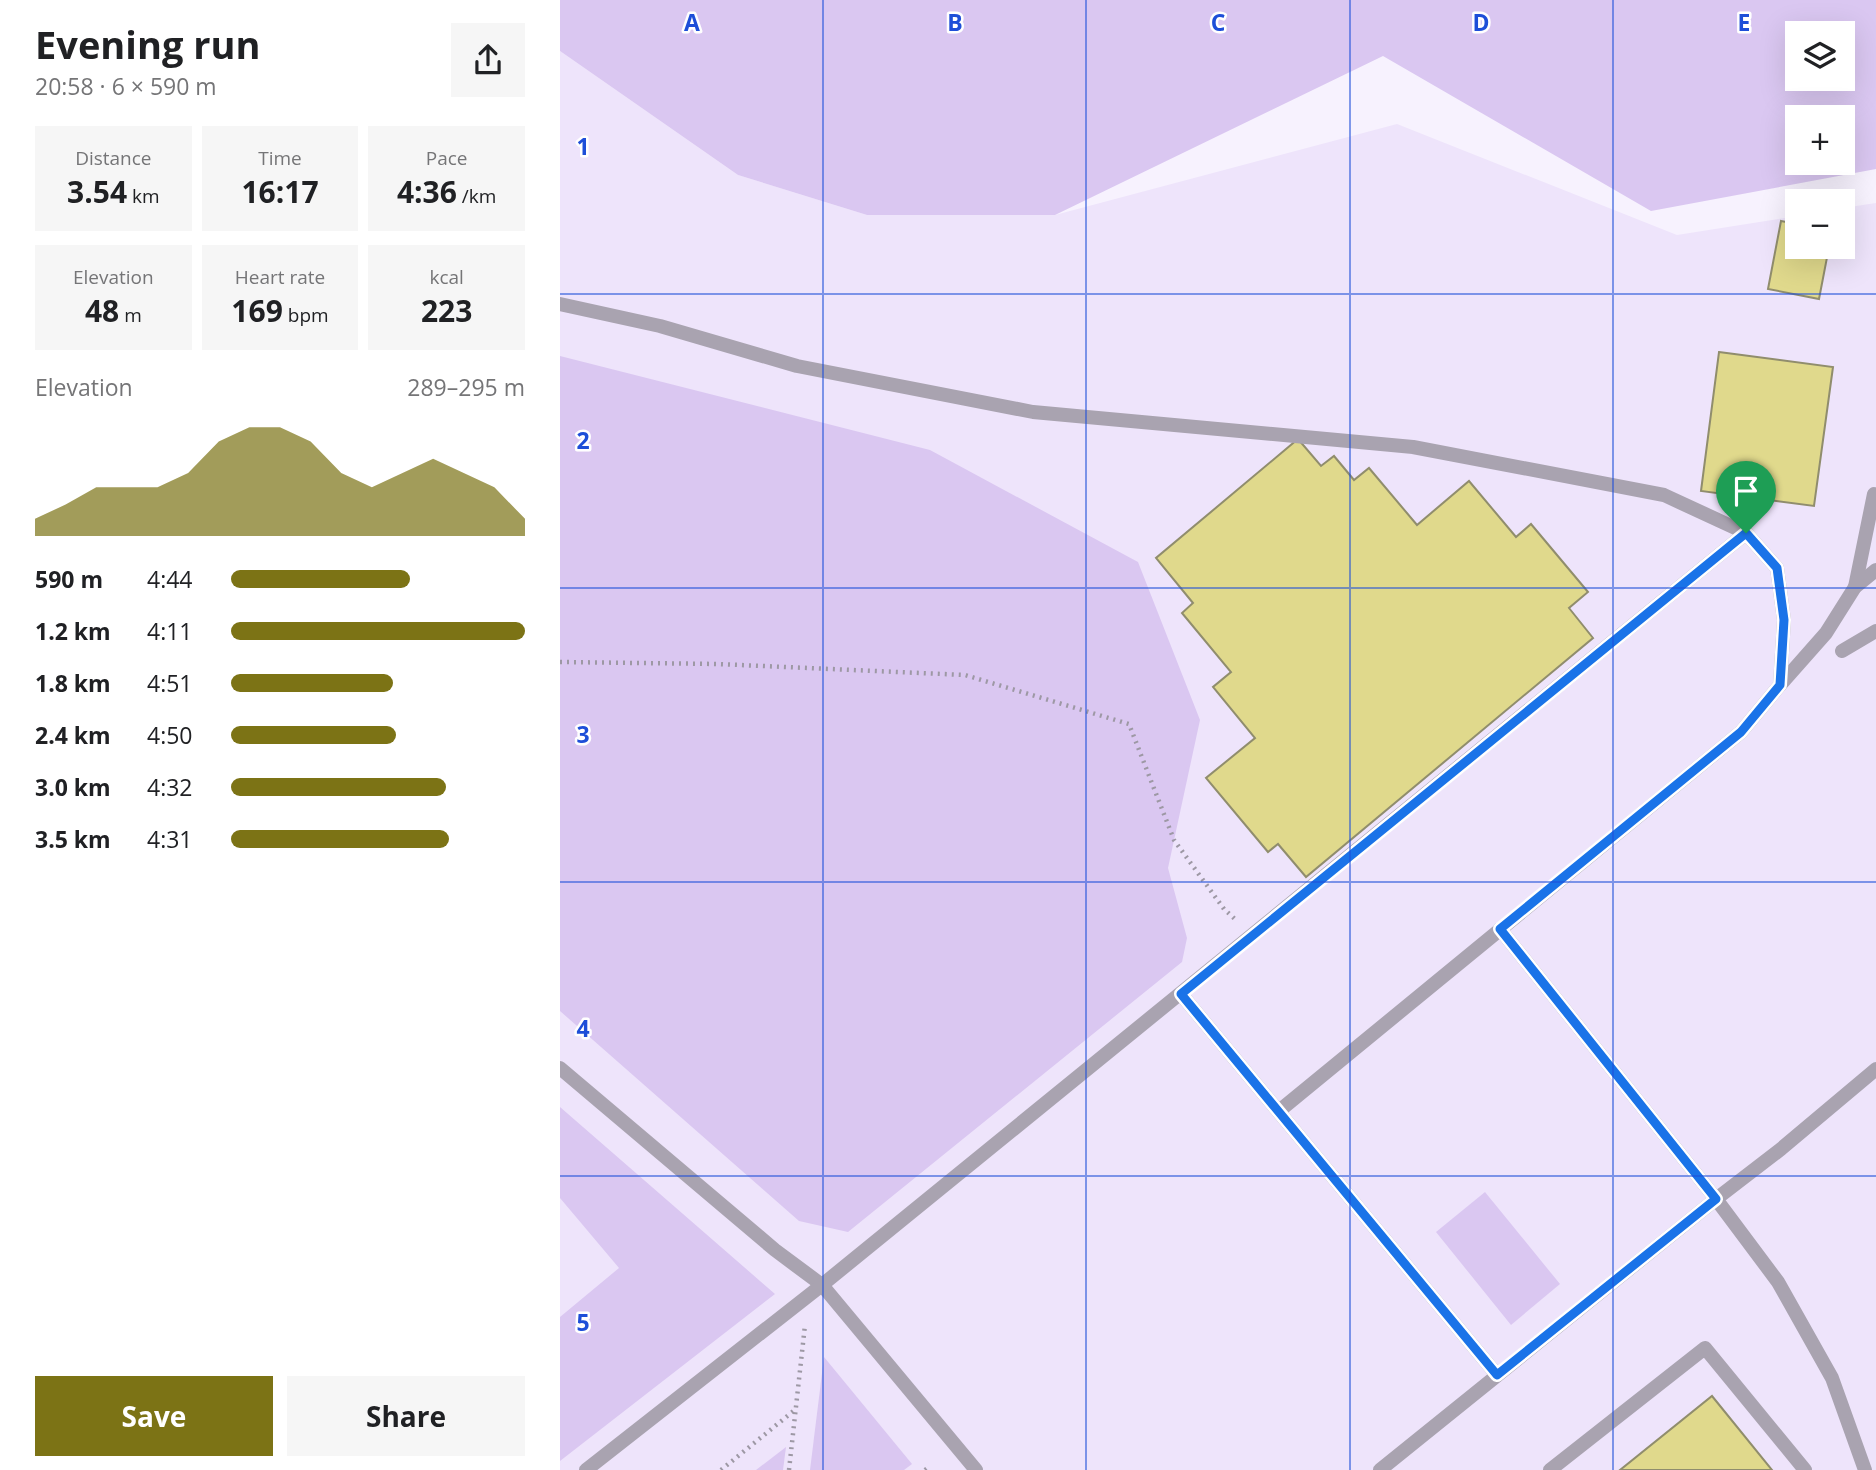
<!DOCTYPE html>
<meta charset="utf-8">
<style>
body{margin:0;font-family:"Open Sans",sans-serif;background:#f6f6f6;color:#202124;height:100vh;display:flex;flex-direction:column;font-size:26px;white-space:nowrap}
*{box-sizing:border-box;margin:0}
p{font-size:23px;color:#757577}
.icon{flex:none;width:38px;height:38px;fill:none;stroke:currentColor;stroke-width:2;stroke-linecap:round;stroke-linejoin:round}
.map{position:relative;flex:1;overflow:hidden}
.details{display:flex;flex-direction:column;background:#fff;width:560px}
.details>*{flex:none}
.tools{position:absolute;left:1225px;top:21px;display:grid;gap:14px}
.tools a{display:grid;place-items:center;width:70px;height:70px;border-radius:0px;background:#fff;box-shadow:0 7px 28px #0002;font-size:35px}
.pin{position:absolute;display:grid;place-items:center;width:60px;height:60px;color:#fff;margin:-72px -30px;border-radius:50% 50% 50% 0;rotate:-45deg;box-shadow:0 0 7px #0007}
.pin .icon{rotate:45deg}
.round{display:grid;place-items:center;flex:none;width:74px;height:74px;border-radius:0px;background:#f6f6f6}
.summary{display:flex;align-items:center;justify-content:space-between;height:119px;padding:0 35px}
h1{font-size:38px;font-weight:700;line-height:52px}
.figures{display:grid;grid-template-columns:repeat(3,1fr);gap:10px;height:119px;padding:7px 35px}
.figures div{display:grid;align-content:center;border-radius:0px;background:#f6f6f6;text-align:center}
.figures b{font-size:30px;font-weight:700}
.figures small{font-size:19px;font-weight:400}
.figures p{font-size:19px}
.chart{height:196px;padding:14px 35px}
.chart p{display:flex;justify-content:space-between}
.chart svg{width:100%;height:126px;margin-top:7px;fill:#7c7315;opacity:.7}
.cta{display:flex;gap:14px;margin-top:auto;padding:14px 35px}
.cta a{flex:1;height:80px;border-radius:0px;background:#7c7315;color:#fff;font-size:28px;font-weight:700;line-height:80px;text-align:center}
.cta a+a{background:#f6f6f6;color:#202124}
ul{padding:0 35px;list-style:none;font-size:23px}
li{display:grid;grid-template-columns:112px 84px 1fr;align-items:center;height:52px}
li i{height:18px;border-radius:9px;background:#7c7315}
main{display:flex;flex:1;min-height:0}
.map>svg:first-child{display:block}
.built{fill:#eee4fb}
.green{fill:#dac7f1;fill-rule:evenodd}
.building{fill:#e0d98c;stroke:#908d6d;stroke-width:2}
.lines{fill:none;stroke-linecap:round;stroke-linejoin:round}
.path{stroke:#9d98a4;stroke-width:4.5;stroke-dasharray:2 5;stroke-linecap:butt}
.service{stroke:#a9a3b0;stroke-width:14}
.route-casing{stroke:#fff;stroke-width:14}
.route{stroke:#1a73e8;stroke-width:9}
.grid{fill:none;stroke:#1d4ed8;stroke-width:2;stroke-opacity:0.55}
.grid-label{font-size:23px;text-anchor:middle;font-weight:bold;fill:#1d4ed8;stroke:#fff;stroke-width:5;stroke-linejoin:round;paint-order:stroke}
</style>
<main>
<section class="details">
<div class="summary"><div><h1>Evening run</h1><p>20:58 · 6 × 590 m</p></div><a class="round"><svg class="icon" aria-label="share" viewBox="0 0 24 24"><path d="M12 15V3M7 8l5-5 5 5M5 13v7h14v-7"/></svg></a></div>
<div class="figures">
<div><p>Distance</p><b>3.54<small> km</small></b></div>
<div><p>Time</p><b>16:17</b></div>
<div><p>Pace</p><b>4:36<small> /km</small></b></div>
</div>
<div class="figures">
<div><p>Elevation</p><b>48<small> m</small></b></div>
<div><p>Heart rate</p><b>169<small> bpm</small></b></div>
<div><p>kcal</p><b>223</b></div>
</div>
<div class="chart"><p><span>Elevation</span>289–295 m</p>
<svg viewBox="0 0 160 44" preserveAspectRatio="none"><path d="M0 44V38L10 33L20 27L30 27L40 27L50 22L60 11L70 6L80 6L90 11L100 22L110 27L120 22L130 17L140 22L150 27L160 38V44z"/></svg>
</div>
<ul>
<li><b>590 m</b>4:44<i style="width:61%"></i></li>
<li><b>1.2 km</b>4:11<i style="width:100%"></i></li>
<li><b>1.8 km</b>4:51<i style="width:55%"></i></li>
<li><b>2.4 km</b>4:50<i style="width:56%"></i></li>
<li><b>3.0 km</b>4:32<i style="width:73%"></i></li>
<li><b>3.5 km</b>4:31<i style="width:74%"></i></li>
</ul>
<div class="cta"><a>Save</a><a>Share</a></div>
</section>
<div class="map">
<svg width="1316" height="1470" viewBox="0 0 1316 1470">
<rect width="100%" height="100%" fill="#f7f2fe"/>
<polygon class="built" points="0,51 178,175 307,215 495,215 837,124 1117,235 1237,216 1237,247 1283,247 1283,208 1316,203 1316,1470 0,1470"/>
<g class="green">
<path d="M0,0H1316V169L1091,211L823,56L495,215H307L178,175L0,51ZM1283,33V79H1237V33ZM1283,117V163H1237V117Z"/>
<polygon points="0,356 370,450 578,562 640,720 608,868 627,938 622,962 288,1232 239,1221 0,1011"/>
<polygon points="0,1107 215,1294 0,1461 0,1317 59,1268 0,1198"/>
<polygon points="925,1192 1000,1284 951,1325 876,1232"/>
<polygon points="264,1357 352,1464 344,1470 250,1470"/>
<polygon points="226,1447 223,1470 196,1470"/>
</g>
<g class="building">
<polygon points="1221,221 1237,224 1237,247 1269,247 1259,299 1208,289"/>
<polygon points="1159,352 1273,367 1254,506 1141,491"/>
<polygon points="738,439 761,466 774,456 794,480 809,468 857,525 909,481 956,537 971,524 1028,592 1009,608 1033,638 746,877 718,844 708,852 646,778 695,738 653,687 671,672 622,613 633,603 596,558"/>
<polygon points="1152,1396 1212,1470 1060,1470"/>
</g>
<g class="lines">
<g class="path">
<polyline points="0,662 158,664 405,675 569,724 614,840 664,909 677,921"/>
<polyline points="161,1470 236,1409"/>
<polyline points="229,1470 245,1325"/>
<polyline points="365,1470 369,1467"/>
</g>
<g class="service">
<polyline points="0,304 100,326 237,366 473,412 853,447 1104,495 1186,533 1217,568 1224,620 1220,685 1266,633 1295,587 1316,570"/>
<polyline points="1295,587 1314,494"/>
<polyline points="1282,651 1316,631"/>
<polyline points="621,994 937,1375"/>
<polyline points="0,1068 215,1250 262,1285 416,1470"/>
<polyline points="719,1111 1181,732 1220,685"/>
<polyline points="26,1470 262,1285 1186,533"/>
<polyline points="820,1470 1156,1199 940,929"/>
<polyline points="990,1470 1145,1348 1245,1470"/>
<polyline points="1305,1470 1272,1378 1218,1282 1156,1199 1221,1149 1316,1069"/>
</g>
</g>
<g class="lines">
<g class="route-casing">
<polygon id="route" points="1186,533 1217,568 1224,620 1220,685 1181,732 940,929 1156,1199 937,1375 621,994"/>
</g>
<use href="#route" class="route"/>
</g>
<path class="grid" d="M263,0V1470M526,0V1470M790,0V1470M1053,0V1470M0,294H1316M0,588H1316M0,882H1316M0,1176H1316"/>
<g class="grid-label">
<text x="132" y="31">A</text>
<text x="395" y="31">B</text>
<text x="658" y="31">C</text>
<text x="921" y="31">D</text>
<text x="1184" y="31">E</text>
<text x="23" y="155">1</text>
<text x="23" y="449">2</text>
<text x="23" y="743">3</text>
<text x="23" y="1037">4</text>
<text x="23" y="1331">5</text>
</g>
</svg>
<div class="tools">
<a><svg class="icon" aria-label="layers" viewBox="0 0 24 24"><path d="M12 4l9 5-9 5-9-5zM3 14l9 5 9-5"/></svg></a>
<a>+</a>
<a>−</a>
</div>
<div class="pin" style="left:1186px;top:533px;background:#1e9e55"><svg class="icon" aria-label="arrive" viewBox="0 0 24 24"><path d="M6 21V4h12l-3 4 3 4H6"/></svg></div>
</div>
</main>
